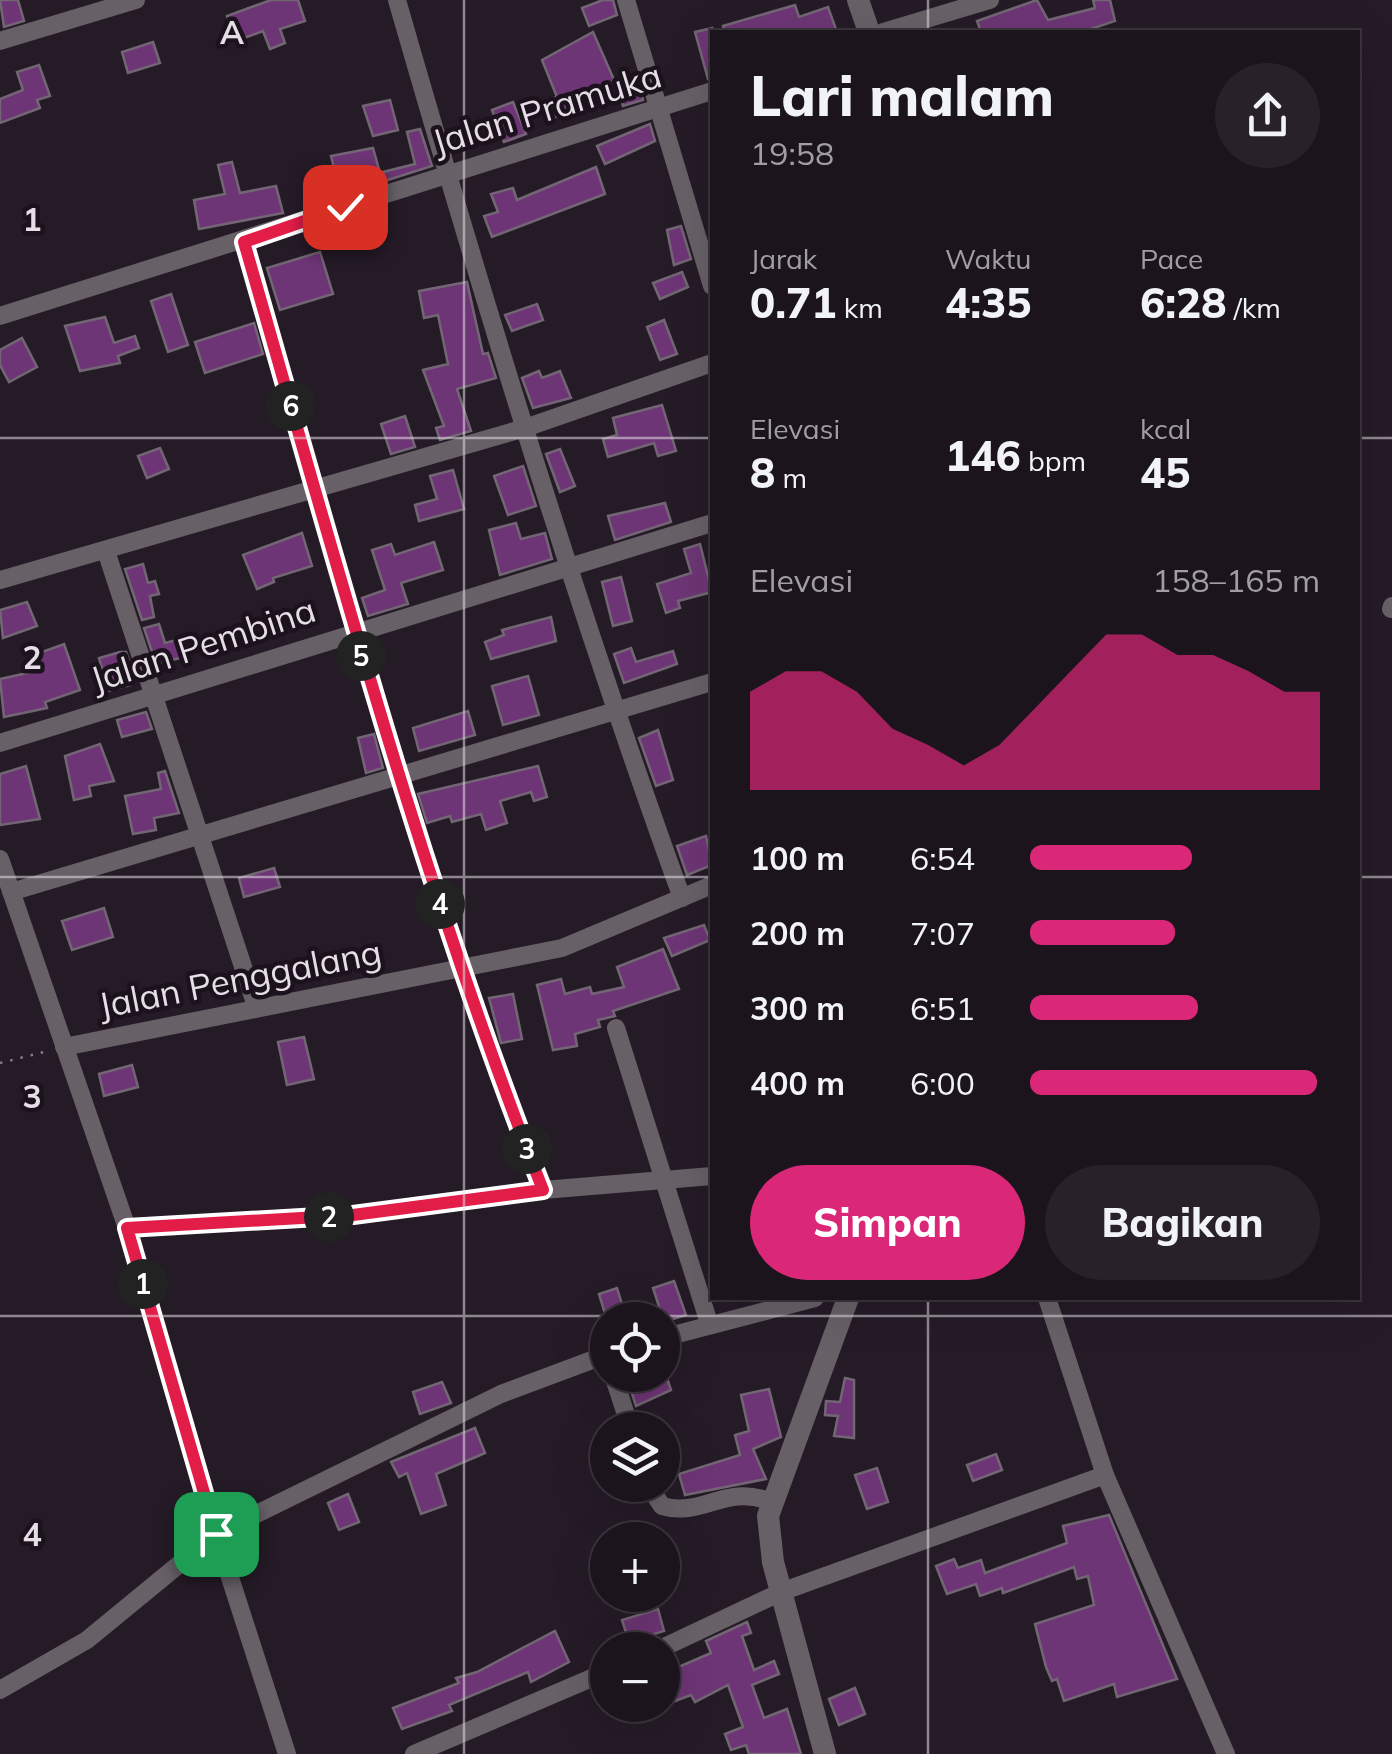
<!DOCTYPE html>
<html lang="id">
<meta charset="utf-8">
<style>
body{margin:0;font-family:Mulish,sans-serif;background:#29212a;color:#f1f3f6;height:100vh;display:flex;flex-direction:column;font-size:38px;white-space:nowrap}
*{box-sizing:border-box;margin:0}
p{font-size:32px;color:#a09ea4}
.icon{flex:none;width:55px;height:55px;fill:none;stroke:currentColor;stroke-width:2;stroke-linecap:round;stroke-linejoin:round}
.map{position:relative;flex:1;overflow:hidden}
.drawer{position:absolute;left:710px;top:30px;width:650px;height:1270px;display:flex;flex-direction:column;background:#1c141d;border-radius:0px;box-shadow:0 10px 40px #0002,0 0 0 2px #3a333b}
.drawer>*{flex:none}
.tools{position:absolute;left:590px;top:1302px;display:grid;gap:20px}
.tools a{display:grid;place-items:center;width:90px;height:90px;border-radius:50%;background:#1c141d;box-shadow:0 10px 40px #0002,0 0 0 2px #3a333b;font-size:50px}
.pin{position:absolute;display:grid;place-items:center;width:85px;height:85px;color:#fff;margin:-42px;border-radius:20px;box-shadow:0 5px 15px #0006}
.km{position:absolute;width:50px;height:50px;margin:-25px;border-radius:50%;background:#222;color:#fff;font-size:28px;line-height:50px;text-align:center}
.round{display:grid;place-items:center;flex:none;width:105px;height:105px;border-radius:52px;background:#29212a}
.summary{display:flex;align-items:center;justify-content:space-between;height:170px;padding:0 40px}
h1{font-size:55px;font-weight:800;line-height:75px}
.metrics{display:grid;grid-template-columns:repeat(3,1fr);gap:15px;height:170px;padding:10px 40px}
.metrics div{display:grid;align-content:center}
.metrics b{font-size:42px;font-weight:800}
.metrics small{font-size:28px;font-weight:400}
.metrics p{font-size:28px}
.chart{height:280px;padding:20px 40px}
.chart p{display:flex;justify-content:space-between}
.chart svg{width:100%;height:180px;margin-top:10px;fill:#db2777;opacity:.7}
.button{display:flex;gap:20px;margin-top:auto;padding:20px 40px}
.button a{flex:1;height:115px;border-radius:60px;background:#db2777;color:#fff;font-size:40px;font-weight:800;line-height:115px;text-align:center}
.button a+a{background:#29212a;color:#f1f3f6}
ul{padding:0 40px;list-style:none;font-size:32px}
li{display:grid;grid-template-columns:160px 120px 1fr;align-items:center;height:75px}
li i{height:25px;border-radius:12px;background:#db2777}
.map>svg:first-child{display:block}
.building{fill:#6d3575;stroke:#736674;stroke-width:2.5}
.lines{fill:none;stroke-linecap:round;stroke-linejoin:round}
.path{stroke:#877f89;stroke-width:2.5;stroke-dasharray:2.5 8;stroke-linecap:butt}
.minor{stroke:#676167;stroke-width:18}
.tertiary{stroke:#676167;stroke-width:22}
.route-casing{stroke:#fff;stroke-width:20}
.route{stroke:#e11d48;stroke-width:12}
.grid{fill:none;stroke:#e5dee6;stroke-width:2.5;stroke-opacity:0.55}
.labels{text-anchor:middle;stroke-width:9;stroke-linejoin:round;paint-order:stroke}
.street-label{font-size:35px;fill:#e5dee6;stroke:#1c121d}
.grid-label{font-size:32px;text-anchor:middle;font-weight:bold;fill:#e5dee6;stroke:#1c121d;stroke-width:9;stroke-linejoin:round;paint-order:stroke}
</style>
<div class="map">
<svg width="1392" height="1754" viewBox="0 0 1392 1754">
<rect width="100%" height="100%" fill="#251b27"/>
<g class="building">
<polygon points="0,0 18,0 24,21 4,27"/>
<polygon points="271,0 298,0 305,21 280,29 285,43 270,49 263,31 236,41 227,16"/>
<polygon points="603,0 613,0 617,15 589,26 582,8"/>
<polygon points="1037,0 1048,20 1095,8 1093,0 1110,0 1115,21 1082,32 981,32 977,21"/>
<polygon points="795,5 799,17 828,7 837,32 724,32 723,26"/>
<polygon points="712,28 712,79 708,79 695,32"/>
<polygon points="593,32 615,82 636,77 643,100 623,106 621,98 552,118 547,100 557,97 542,60"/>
<polygon points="153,42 160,63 128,73 122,52"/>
<polygon points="39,65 50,96 37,100 40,108 0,123 0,99 23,90 17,72"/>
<polygon points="390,100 398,130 373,136 363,106"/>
<polygon points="513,102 526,134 504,142 492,110"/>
<polygon points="650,124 655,141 605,164 597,146"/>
<polygon points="420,129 432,166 385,181 383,172 415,164 407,132"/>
<polygon points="373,148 382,180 356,186 354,179 338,183 331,156"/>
<polygon points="232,162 240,193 276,186 283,213 199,229 194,200 225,194 218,165"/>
<polygon points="596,167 605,194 492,237 484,216 498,212 491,194 513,188 517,200"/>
<polygon points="681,226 691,259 674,265 667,230"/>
<polygon points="320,252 333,294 280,310 267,268"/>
<polygon points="682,272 688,287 660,299 653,283"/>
<polygon points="467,282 483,354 488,353 496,378 457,389 471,431 440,440 436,428 444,426 423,370 448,364 438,315 424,318 419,291"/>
<polygon points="171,294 188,345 168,352 151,301"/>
<polygon points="537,304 543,320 512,331 505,315"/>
<polygon points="105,317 114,343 135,336 139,348 118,356 120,363 80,371 65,326"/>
<polygon points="664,320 677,354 660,360 647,327"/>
<polygon points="254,323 263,354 205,373 195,342"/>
<polygon points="22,338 37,367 9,382 0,365 0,350"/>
<polygon points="539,371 542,378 560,371 571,398 533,408 522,378"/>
<polygon points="662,405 676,451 658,456 654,443 608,457 603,439 617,435 613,418"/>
<polygon points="405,416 415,447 391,454 381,424"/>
<polygon points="160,448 169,469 147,478 138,456"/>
<polygon points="560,449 575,486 560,492 546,454"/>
<polygon points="523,466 536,506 508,515 494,476"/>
<polygon points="453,470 464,509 419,521 415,505 437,499 430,476"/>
<polygon points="665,503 671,522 615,540 608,516"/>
<polygon points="516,523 521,539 545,533 552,559 500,575 489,530"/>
<polygon points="302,533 312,566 273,578 274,582 257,589 243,555"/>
<polygon points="434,542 443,570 401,583 408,604 368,616 362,598 385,590 372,550 391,544 395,555"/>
<polygon points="700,544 712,592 678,601 680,608 666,613 657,584 691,573 684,549"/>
<polygon points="143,564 148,583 155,581 159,594 150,596 154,617 142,620 125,569"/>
<polygon points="621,577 632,621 613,626 602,582"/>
<polygon points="27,602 37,626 3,638 0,610"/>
<polygon points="551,617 556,641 491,659 485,642 504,635 502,630"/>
<polygon points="159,624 165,643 184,638 188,656 156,664 144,628"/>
<polygon points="64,644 80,690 45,702 47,708 4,717 0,679 36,671 31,656"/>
<polygon points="631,648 636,662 673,651 677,664 624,683 614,654"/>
<polygon points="120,652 126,652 133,672 127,673 130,685 108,691 99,658"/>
<polygon points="528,676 539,715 503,725 492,686"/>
<polygon points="468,711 475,735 419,751 413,728"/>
<polygon points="146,712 152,729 122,737 117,720"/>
<polygon points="658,730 673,780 656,786 639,738"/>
<polygon points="374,734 383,768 366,773 358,738"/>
<polygon points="100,744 114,781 89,786 91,796 74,800 65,756"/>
<polygon points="26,766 40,819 0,825 0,774"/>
<polygon points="538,766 547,797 534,801 531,792 500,801 507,823 486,830 481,814 452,822 450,816 427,823 418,794"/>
<polygon points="165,771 179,813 154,818 156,830 133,834 125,796 161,789 158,773"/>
<polygon points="706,836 712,865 687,875 677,846"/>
<polygon points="274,868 280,887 244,897 239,878"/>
<polygon points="104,908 113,937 72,950 62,921"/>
<polygon points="704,925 710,940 672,956 664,938"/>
<polygon points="663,949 679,989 613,1011 615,1016 598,1020 600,1027 575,1034 577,1046 553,1050 537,985 561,979 565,994 590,987 592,994 624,987 617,967"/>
<polygon points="513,994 522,1039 501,1043 489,998"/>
<polygon points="304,1037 314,1079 287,1085 278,1042"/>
<polygon points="132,1065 138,1087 104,1096 99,1074"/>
<polygon points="674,1281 686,1315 664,1322 653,1288"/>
<polygon points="617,1288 627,1320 607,1320 599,1294"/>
<polygon points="626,1375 666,1375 671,1390 636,1406"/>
<polygon points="845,1378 854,1380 854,1438 834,1436 838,1416 825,1415 826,1401 840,1402"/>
<polygon points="442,1382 451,1403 420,1414 413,1392"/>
<polygon points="769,1389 781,1437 753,1449 766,1479 685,1495 679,1474 740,1455 735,1435 749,1431 741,1395"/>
<polygon points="475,1428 485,1453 436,1474 446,1505 421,1514 407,1473 399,1477 391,1462"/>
<polygon points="996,1454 1002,1470 973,1481 967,1465"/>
<polygon points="877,1468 888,1502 867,1509 855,1475"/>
<polygon points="348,1494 359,1522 339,1530 328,1503"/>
<polygon points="1109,1515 1177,1679 1117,1697 1114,1684 1064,1701 1057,1679 1052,1681 1046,1667 1035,1624 1094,1605 1088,1576 1077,1579 1074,1567 1003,1593 1002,1588 980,1596 976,1584 947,1594 936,1566 954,1559 958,1568 981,1560 985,1573 1067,1543 1063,1526"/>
<polygon points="658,1609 664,1631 629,1642 622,1620"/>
<polygon points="747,1622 751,1633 742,1636 754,1670 774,1661 779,1674 752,1685 764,1718 787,1709 801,1754 749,1754 746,1745 731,1750 725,1734 743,1727 728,1685 695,1702 691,1695 662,1706 662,1674 711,1653 706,1641"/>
<polygon points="555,1631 569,1662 531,1682 528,1672 449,1705 452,1711 402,1729 393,1708 459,1683 456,1678 477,1672"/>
<polygon points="855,1688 865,1714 839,1725 829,1699"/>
</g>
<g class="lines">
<polyline class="path" points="0,1063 48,1051"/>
<g class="minor">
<path d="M397,0C484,302 575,603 682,898"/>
<polyline points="626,0 712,286"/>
<polyline points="883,32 990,0"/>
<polyline points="0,41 136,0"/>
<path d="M244,242C336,561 421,881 543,1190"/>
<polyline points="0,316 712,91"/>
<polyline points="106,551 256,1006"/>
<polyline points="0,580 525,428 712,363"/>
<polyline points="1391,609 1392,606"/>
<polyline points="0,743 712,523"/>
<polyline points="0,859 127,1228 216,1534 287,1754"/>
<polyline points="11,892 712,682"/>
<polyline points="616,1028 709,1323"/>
<polyline points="64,1047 562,948 712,885"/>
<polyline points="127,1228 353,1215 543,1190 712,1176"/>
<polyline points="1047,1298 1105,1475 1226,1754"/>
<polyline points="662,1338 815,1298"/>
<polyline points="613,1375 631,1430"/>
<path d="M648,1485L662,1506C703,1518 724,1483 772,1502"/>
<polyline points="658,1650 781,1592 1105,1475"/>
<polyline points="0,1690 87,1640 216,1534 501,1394 608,1354"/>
<polyline points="414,1754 608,1671"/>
</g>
<g class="tertiary">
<polyline points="858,0 869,32"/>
<polyline points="825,1754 773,1562 768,1516 848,1298"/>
</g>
</g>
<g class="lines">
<g class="route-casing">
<path id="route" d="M216,1534L127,1228L353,1215L543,1190C421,881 336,561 244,242L345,207"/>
</g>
<use href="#route" class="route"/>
</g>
<path class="grid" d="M464,0V1754M928,0V32M0,438H712M1358,438H1392M0,877H712M1358,877H1392M928,1298V1754M0,1316H1392"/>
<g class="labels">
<g class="street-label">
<text transform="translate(547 109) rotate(-17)" y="12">Jalan Pramuka</text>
<text transform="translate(203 645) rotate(-18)" y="12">Jalan Pembina</text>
<text transform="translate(240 979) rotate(-11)" y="12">Jalan Penggalang</text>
</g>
</g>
<g class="grid-label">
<text x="232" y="44">A</text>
<text x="32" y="231">1</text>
<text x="32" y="669">2</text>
<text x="32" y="1108">3</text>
<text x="32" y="1546">4</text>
</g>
</svg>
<div class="tools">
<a><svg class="icon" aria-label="locate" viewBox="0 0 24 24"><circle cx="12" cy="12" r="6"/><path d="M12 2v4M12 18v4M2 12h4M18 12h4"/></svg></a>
<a><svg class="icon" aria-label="layers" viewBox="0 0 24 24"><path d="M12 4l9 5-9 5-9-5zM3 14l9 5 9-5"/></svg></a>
<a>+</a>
<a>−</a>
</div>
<div class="pin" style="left:216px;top:1534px;background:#1e9e55"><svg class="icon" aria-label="arrive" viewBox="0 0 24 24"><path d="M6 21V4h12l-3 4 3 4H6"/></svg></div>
<div class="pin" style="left:345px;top:207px;background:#d93025"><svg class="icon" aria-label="check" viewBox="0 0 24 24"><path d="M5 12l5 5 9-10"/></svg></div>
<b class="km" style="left:143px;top:1284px">1</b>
<b class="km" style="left:329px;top:1217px">2</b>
<b class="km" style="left:527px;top:1149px">3</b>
<b class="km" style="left:440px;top:904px">4</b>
<b class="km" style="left:361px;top:656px">5</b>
<b class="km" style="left:291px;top:406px">6</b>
<section class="drawer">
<div class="summary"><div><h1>Lari malam</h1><p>19:58</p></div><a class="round"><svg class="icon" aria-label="share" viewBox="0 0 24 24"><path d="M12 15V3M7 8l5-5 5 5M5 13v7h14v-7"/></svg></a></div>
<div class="metrics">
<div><p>Jarak</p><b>0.71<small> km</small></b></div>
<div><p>Waktu</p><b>4:35</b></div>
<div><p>Pace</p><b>6:28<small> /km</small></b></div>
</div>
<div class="metrics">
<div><p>Elevasi</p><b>8<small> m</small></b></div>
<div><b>146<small> bpm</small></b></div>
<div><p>kcal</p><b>45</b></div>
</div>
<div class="chart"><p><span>Elevasi</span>158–165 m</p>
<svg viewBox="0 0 160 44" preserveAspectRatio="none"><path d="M0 44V20L10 15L20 15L30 20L40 29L50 33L60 38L70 33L80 24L90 15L100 6L110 6L120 11L130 11L140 15L150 20L160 20V44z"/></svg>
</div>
<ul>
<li><b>100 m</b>6:54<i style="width:56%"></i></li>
<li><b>200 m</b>7:07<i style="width:50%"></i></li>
<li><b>300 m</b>6:51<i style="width:58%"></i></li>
<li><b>400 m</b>6:00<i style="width:99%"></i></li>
</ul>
<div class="button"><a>Simpan</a><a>Bagikan</a></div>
</section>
</div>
